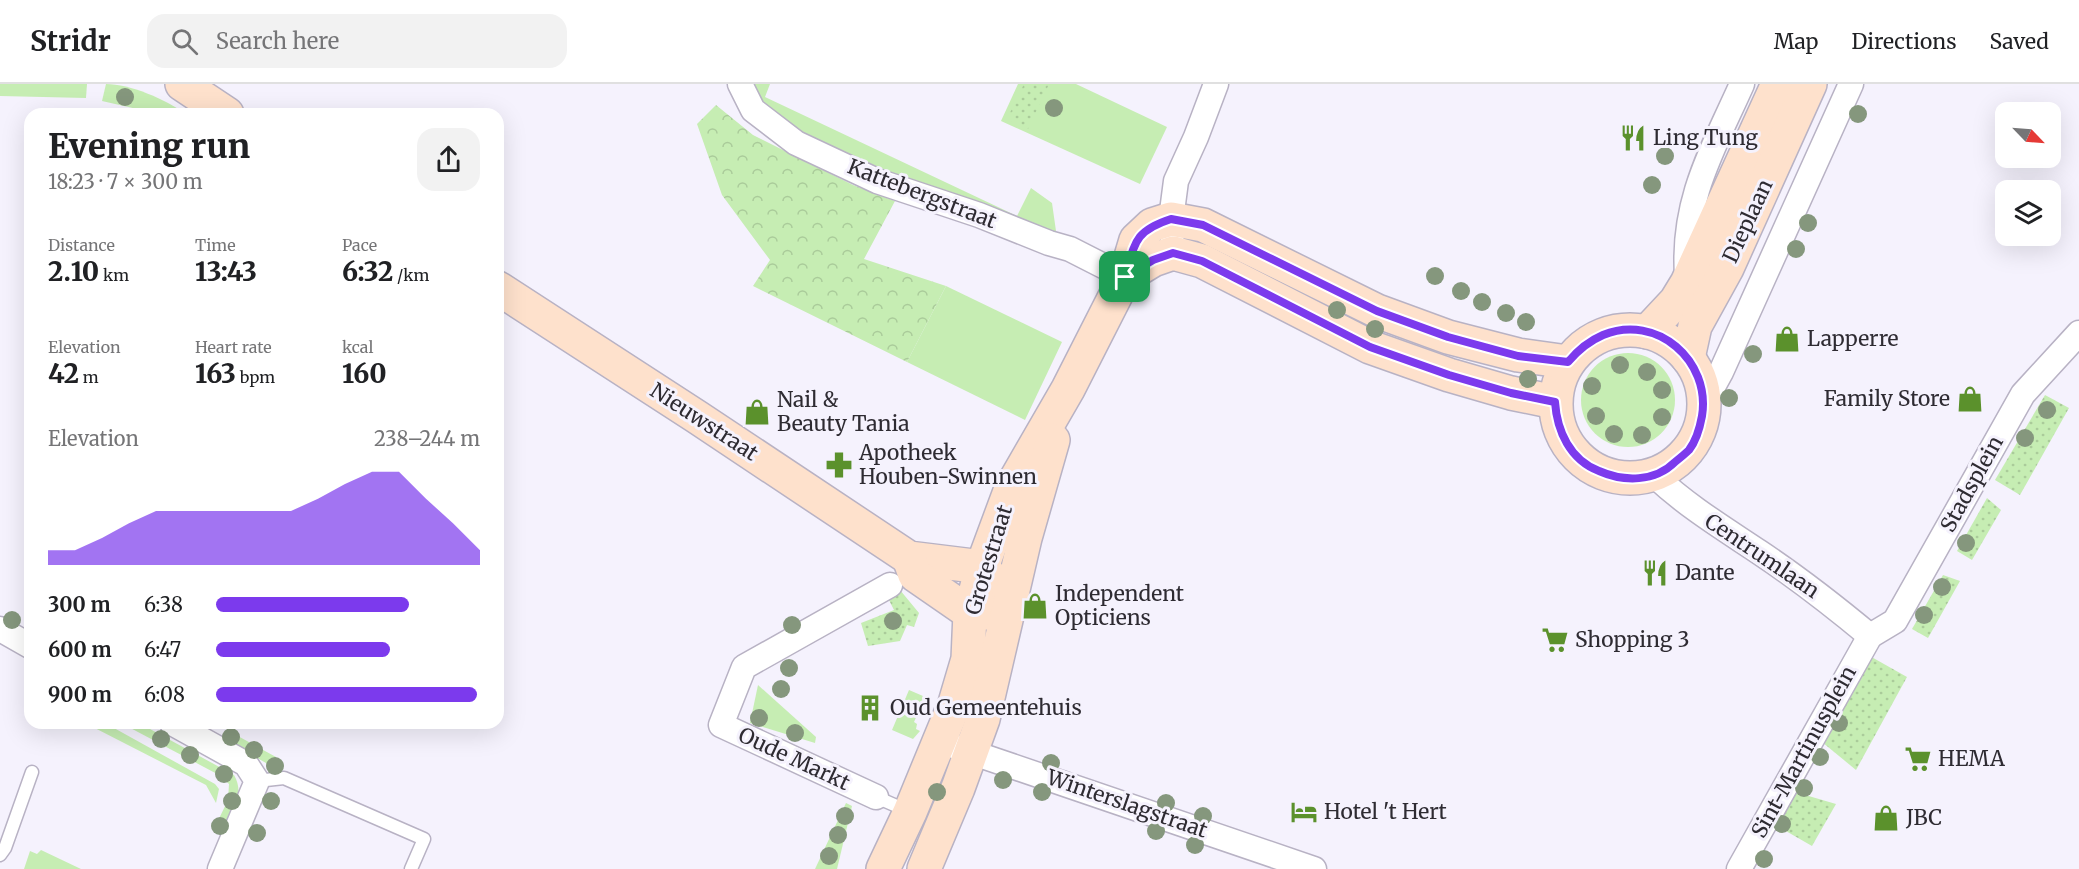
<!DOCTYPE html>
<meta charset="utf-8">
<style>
body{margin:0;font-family:Merriweather,serif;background:#f2f2f2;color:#202124;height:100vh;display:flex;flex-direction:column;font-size:22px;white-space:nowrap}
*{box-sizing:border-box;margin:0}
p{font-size:20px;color:#757577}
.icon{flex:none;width:33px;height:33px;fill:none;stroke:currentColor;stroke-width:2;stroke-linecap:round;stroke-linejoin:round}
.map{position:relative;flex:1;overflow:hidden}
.side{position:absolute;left:24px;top:24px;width:480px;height:621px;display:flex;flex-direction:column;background:#fff;border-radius:18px;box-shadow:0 6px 24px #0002}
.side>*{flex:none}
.needle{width:39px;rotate:115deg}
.tools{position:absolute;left:1995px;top:18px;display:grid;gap:12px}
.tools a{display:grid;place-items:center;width:66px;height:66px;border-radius:12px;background:#fff;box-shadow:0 6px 24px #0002;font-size:30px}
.pin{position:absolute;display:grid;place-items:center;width:51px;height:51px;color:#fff;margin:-26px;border-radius:12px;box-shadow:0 3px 9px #0006}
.round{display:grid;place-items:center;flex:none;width:63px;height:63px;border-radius:18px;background:#f2f2f2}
.overview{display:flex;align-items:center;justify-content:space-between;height:102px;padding:0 24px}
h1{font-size:33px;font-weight:800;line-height:45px}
.stats{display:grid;grid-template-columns:repeat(3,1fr);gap:9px;height:102px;padding:6px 24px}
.stats div{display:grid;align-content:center}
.stats b{font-size:26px;font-weight:800}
.stats small{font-size:16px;font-weight:400}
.stats p{font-size:16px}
.chart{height:168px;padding:12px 24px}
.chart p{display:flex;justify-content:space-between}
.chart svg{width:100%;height:108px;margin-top:6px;fill:#7c3aed;opacity:.7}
ul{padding:0 24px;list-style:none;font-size:20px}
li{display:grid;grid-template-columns:96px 72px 1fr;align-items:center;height:45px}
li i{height:15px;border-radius:8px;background:#7c3aed}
header{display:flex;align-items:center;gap:36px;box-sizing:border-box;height:84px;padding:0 30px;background:#fff;border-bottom:2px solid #e0e0e0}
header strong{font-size:28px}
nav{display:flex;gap:33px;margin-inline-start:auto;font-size:21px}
.search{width:420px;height:54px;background:#f2f2f2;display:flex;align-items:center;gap:15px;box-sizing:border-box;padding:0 21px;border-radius:18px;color:#757577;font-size:22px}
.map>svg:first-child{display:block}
.grass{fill:#c6edb3}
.forest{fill:url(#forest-crowns)}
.park{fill:url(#park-dots)}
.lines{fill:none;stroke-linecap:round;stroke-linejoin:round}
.lane-casing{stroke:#b8b2c4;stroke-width:15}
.street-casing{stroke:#b8b2c4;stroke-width:27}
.secondary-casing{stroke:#b8b2c4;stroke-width:36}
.lane{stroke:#fff;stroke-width:12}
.street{stroke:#fff;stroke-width:24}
.secondary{stroke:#fee1cc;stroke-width:33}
.tree{fill:#85977d}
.route-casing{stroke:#fff;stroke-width:12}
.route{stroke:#7c3aed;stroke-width:8}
.labels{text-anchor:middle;stroke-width:6;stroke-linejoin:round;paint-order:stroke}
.poi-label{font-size:21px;fill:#2e2b32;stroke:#f5f2fd;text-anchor:start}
.street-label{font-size:21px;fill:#2e2b32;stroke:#f5f2fd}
</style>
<header>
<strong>Stridr</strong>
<div class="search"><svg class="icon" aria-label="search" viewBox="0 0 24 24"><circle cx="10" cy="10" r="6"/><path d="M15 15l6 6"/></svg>Search here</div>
<nav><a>Map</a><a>Directions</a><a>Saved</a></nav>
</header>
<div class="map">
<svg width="2079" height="785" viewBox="0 0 2079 785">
<defs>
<pattern id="forest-crowns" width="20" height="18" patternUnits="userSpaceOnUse" patternTransform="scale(1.5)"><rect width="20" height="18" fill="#c6edb3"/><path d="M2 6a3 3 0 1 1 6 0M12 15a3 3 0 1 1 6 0" fill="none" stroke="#aacb9a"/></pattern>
<pattern id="park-dots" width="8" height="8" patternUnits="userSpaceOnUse" patternTransform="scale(1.5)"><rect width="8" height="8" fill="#c6edb3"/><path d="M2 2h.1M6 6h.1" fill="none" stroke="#aacb9a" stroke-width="1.8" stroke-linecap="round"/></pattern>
</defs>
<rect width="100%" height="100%" fill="#f5f2fd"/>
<g class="grass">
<polygon points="0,0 87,0 86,14 0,12"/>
<path d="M106,0C130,0 165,15 186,30H159L102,17Z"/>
<polygon points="752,0 770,0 765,13 1017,132 1031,104 1052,119 1056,147 1044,147 868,85 793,47 763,21"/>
<polygon points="1018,0 1076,0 1167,43 1140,100 1001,37"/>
<polygon points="946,202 1062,258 1025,336 907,278"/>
<circle cx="1628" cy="316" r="47"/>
<polygon points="758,601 816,653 815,659 750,639"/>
<polygon points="909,606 930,615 931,626 926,624 924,629 919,627 914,638 917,640 916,645 920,647 913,655 892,646"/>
<polygon points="85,639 105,639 215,700 219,705 216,719 206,701"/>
<path d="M121,639H139L234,691C246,711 231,731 222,749L214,745L228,716L229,700L219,691Z"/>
<polygon points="227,646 276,673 280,687 272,688 266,679 222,654"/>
<polygon points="846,719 852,722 837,785 815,785"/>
<polygon points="41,766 81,785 24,785 30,767 37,770"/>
</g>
<polygon class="forest" points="716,21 753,51 853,101 895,117 864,175 946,202 907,278 753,202 770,176 722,111 697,40"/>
<g class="park">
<polygon points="1024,0 1049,0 1028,45 1007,35"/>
<polygon points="2045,311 2069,324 2020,411 1995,396"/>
<polygon points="1987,414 2001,426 1972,476 1957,467"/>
<polygon points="1943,491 1960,497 1928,554 1912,545"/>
<polygon points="900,506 919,529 914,543 907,541 900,557 868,562 861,539 894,526 888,514"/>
<polygon points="1868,571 1907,593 1856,686 1822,658"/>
<polygon points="1795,708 1836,720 1812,762 1777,742"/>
</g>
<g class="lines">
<g class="lane-casing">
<g id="lane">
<polyline points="257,697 284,694 424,755 411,785"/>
<polyline points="876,713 908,727"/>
<polyline points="0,771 5,764 32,688"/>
</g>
</g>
<g class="street-casing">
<g id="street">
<polyline points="740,0 753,26 796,59 877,97 979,131 1049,159 1070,165 1125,193"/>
<polyline points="1172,151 1171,135 1176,97 1196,53 1216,0"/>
<path d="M1687,191C1682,116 1713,65 1742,0"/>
<polyline points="1704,319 1721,288 1851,0"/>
<path d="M1655,392C1687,422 1723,444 1759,468C1798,494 1834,522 1870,552"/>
<polyline points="0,545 30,562"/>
<polyline points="1870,552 1895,537 2023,310 2079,249"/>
<polyline points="172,639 246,680 257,697 220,785"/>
<polyline points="956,663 1314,785"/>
<polyline points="876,713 721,641 744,583 890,501"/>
<polyline points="1739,785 1870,552"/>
</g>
</g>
<g class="secondary-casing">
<g id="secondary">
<polyline points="182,0 227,30"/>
<polyline points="1125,193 1153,176 1173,169 1202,177 1370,263 1449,291 1511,309 1555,318"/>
<polyline points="498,204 697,333 909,474 982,483 1010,515"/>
<circle cx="1630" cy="320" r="74"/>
<polyline points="1647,248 1676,217 1687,199 1778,0"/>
<polyline points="1688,274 1695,242 1727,184 1810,0"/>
<polyline points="909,474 915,491 970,529 991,529"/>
<polyline points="883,785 910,728 955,619 968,575 970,529 982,483 1012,402 1068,305 1125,193 1136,156 1152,141 1171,135 1203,141 1377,227 1448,253 1518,271 1568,278"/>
<polyline points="924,785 958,704 983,635 1025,454 1053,356"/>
</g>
</g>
<use href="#lane" class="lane"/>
<use href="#street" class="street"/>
<use href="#secondary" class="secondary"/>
</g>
<g class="tree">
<circle cx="125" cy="13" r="9"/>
<circle cx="1054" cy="24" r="9"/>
<circle cx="1858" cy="30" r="9"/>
<circle cx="1665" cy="72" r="9"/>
<circle cx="1652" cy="101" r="9"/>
<circle cx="1808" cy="139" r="9"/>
<circle cx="1796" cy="165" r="9"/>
<circle cx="1435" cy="192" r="9"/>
<circle cx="1461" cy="207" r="9"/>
<circle cx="1482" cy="218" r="9"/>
<circle cx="1337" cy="226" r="9"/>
<circle cx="1506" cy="229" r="9"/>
<circle cx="1526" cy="238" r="9"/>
<circle cx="1375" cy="245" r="9"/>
<circle cx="1753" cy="270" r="9"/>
<circle cx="1620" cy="281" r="9"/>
<circle cx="1647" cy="288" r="9"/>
<circle cx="1528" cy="295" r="9"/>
<circle cx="1592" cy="302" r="9"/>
<circle cx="1662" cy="306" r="9"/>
<circle cx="1729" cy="314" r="9"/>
<circle cx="2047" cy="326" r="9"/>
<circle cx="1596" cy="332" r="9"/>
<circle cx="1662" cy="333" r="9"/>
<circle cx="1614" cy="350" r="9"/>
<circle cx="1642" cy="351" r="9"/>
<circle cx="2025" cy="354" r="9"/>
<circle cx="1966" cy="459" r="9"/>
<circle cx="1942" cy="503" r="9"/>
<circle cx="1924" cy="531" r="9"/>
<circle cx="12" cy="536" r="9"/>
<circle cx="893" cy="537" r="9"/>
<circle cx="792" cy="541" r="9"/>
<circle cx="789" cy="584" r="9"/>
<circle cx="781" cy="605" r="9"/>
<circle cx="759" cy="634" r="9"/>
<circle cx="1839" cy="639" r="9"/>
<circle cx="795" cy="649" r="9"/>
<circle cx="231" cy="653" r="9"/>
<circle cx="161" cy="655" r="9"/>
<circle cx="254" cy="666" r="9"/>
<circle cx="190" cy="671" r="9"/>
<circle cx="1820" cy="673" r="9"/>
<circle cx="1051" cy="679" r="9"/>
<circle cx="275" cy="682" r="9"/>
<circle cx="224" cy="690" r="9"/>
<circle cx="1003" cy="696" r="9"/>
<circle cx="1804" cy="704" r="9"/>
<circle cx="937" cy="708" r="9"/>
<circle cx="1042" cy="708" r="9"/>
<circle cx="232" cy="717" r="9"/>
<circle cx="271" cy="717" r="9"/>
<circle cx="1166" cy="719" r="9"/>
<circle cx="845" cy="732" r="9"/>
<circle cx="1203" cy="732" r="9"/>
<circle cx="1782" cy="740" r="9"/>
<circle cx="220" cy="742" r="9"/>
<circle cx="1156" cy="747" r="9"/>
<circle cx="257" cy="749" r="9"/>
<circle cx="838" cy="751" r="9"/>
<circle cx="1195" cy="761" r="9"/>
<circle cx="829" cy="772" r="9"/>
<circle cx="1764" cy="775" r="9"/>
</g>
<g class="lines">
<g class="route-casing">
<path id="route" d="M1171,135L1203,141L1377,227L1448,253L1518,272L1568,278C1578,266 1589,257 1603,251C1657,229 1711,277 1702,332C1700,343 1696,357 1689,366C1685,370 1680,374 1675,378C1655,398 1624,398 1599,387C1570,376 1557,347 1555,318L1511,309L1449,291L1370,263L1202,177L1173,169L1153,176L1125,193C1135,159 1134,147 1171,135Z"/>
</g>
<use href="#route" class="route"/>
</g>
<defs>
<g id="restaurant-bare" transform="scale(2.07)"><path d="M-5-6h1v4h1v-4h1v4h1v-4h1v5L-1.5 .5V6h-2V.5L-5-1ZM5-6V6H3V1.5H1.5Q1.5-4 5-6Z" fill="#5b912c" stroke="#f5f2fd" stroke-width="2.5" paint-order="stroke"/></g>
<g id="shop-bare" transform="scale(2.07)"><path d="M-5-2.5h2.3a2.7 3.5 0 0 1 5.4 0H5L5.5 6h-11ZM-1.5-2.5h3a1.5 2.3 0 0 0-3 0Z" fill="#5b912c" stroke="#f5f2fd" stroke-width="2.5" paint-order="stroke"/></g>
<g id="pharmacy-bare" transform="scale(2.07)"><path d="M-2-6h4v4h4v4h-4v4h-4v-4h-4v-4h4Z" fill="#5b912c" stroke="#f5f2fd" stroke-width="2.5" paint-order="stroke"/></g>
<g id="supermarket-bare" transform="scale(2.07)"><path d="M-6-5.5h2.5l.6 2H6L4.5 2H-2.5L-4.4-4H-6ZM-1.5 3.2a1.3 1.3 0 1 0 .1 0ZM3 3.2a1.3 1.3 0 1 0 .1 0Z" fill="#5b912c" stroke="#f5f2fd" stroke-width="2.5" paint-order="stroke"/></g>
<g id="building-bare" transform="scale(2.07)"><path d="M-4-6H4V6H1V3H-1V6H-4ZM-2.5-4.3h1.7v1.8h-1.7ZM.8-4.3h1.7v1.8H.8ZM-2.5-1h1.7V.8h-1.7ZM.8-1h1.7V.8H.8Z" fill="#5b912c" stroke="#f5f2fd" stroke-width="2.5" paint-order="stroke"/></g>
<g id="hotel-bare" transform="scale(2.07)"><path d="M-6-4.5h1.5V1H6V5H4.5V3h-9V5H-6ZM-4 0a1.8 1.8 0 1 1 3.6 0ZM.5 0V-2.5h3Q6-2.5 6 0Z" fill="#5b912c" stroke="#f5f2fd" stroke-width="2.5" paint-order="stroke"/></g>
</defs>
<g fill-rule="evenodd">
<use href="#restaurant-bare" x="1633" y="54"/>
<use href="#shop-bare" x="1787" y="255"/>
<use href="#shop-bare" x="1970" y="315"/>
<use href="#shop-bare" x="757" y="328"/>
<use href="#pharmacy-bare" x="839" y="381"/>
<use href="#restaurant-bare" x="1655" y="489"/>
<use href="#shop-bare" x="1035" y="522"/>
<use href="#supermarket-bare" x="1555" y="556"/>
<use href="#building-bare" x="870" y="624"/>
<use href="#supermarket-bare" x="1918" y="675"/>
<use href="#hotel-bare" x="1304" y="728"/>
<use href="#shop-bare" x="1886" y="734"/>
</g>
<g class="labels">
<g class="poi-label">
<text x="1653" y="61">Ling Tung</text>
<text x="1807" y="262">Lapperre</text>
<text x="1950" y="322" text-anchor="end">Family Store</text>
<text x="777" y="323">Nail &amp;<tspan x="777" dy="24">Beauty Tania</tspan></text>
<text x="859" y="376">Apotheek<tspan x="859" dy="24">Houben-Swinnen</tspan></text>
<text x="1675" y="496">Dante</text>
<text x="1055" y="517">Independent<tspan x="1055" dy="24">Opticiens</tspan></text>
<text x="1575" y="563">Shopping 3</text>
<text x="890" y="631">Oud Gemeentehuis</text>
<text x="1938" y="682">HEMA</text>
<text x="1324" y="735">Hotel 't Hert</text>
<text x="1906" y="741">JBC</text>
</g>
<g class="street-label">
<text transform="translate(922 110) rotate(21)" y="7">Kattebergstraat</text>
<text transform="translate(1748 137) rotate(-65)" y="7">Dieplaan</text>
<text transform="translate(704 338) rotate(33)" y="7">Nieuwstraat</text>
<text transform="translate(1972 400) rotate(-61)" y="7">Stadsplein</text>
<text transform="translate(1762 472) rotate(34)" y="7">Centrumlaan</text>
<text transform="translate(989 476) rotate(-73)" y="7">Grotestraat</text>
<text transform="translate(1804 668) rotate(-61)" y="7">Sint-Martinusplein</text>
<text transform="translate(794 675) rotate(25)" y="7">Oude Markt</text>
<text transform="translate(1127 720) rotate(19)" y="7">Winterslagstraat</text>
</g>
</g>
</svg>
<div class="tools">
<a><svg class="needle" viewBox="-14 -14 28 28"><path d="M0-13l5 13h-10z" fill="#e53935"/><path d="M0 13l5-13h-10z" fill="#757577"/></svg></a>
<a><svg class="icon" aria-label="layers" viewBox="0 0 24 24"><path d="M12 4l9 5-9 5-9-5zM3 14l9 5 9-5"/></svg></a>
</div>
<div class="pin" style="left:1125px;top:193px;background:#1e9e55"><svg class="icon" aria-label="arrive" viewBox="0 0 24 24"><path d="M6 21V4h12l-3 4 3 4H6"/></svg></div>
<section class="side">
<div class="overview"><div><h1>Evening run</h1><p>18:23 · 7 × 300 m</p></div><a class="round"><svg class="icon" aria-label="share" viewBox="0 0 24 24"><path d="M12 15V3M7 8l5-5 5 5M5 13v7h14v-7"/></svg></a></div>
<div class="stats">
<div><p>Distance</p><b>2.10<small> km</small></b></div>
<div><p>Time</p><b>13:43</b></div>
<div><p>Pace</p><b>6:32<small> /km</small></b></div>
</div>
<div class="stats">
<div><p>Elevation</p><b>42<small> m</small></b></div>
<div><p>Heart rate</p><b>163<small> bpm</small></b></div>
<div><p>kcal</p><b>160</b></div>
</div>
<div class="chart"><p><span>Elevation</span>238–244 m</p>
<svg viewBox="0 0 160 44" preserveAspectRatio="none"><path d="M0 44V38L10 38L20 33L30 27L40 22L50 22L60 22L70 22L80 22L90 22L100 17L110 11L120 6L130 6L140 17L150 27L160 38V44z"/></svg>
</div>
<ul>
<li><b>300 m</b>6:38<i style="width:73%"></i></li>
<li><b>600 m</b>6:47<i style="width:66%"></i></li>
<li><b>900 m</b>6:08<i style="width:99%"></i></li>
</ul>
</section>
</div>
